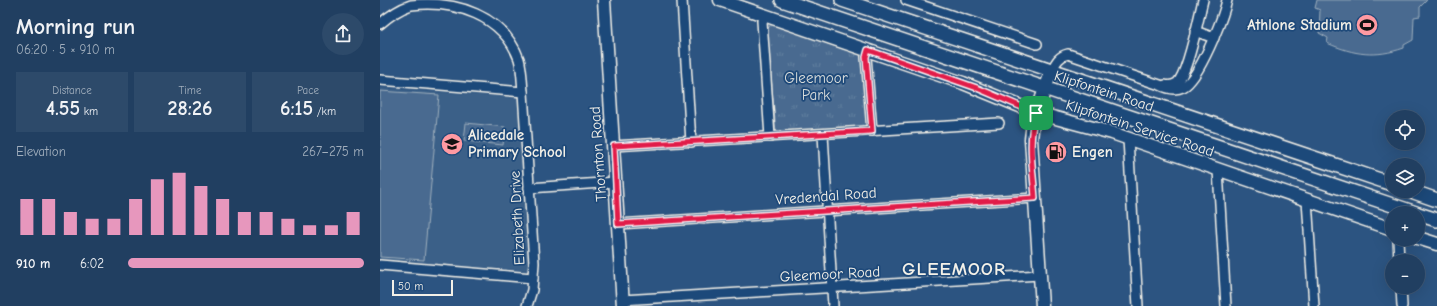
<!DOCTYPE html>
<meta charset="utf-8">
<style>
body{margin:0;font-family:"Comic Neue",sans-serif;background:#2d4a6a;color:#f1f3f6;height:100vh;display:flex;flex-direction:column;font-size:15px;white-space:nowrap}
*{box-sizing:border-box;margin:0}
p{font-size:13px;color:#a2afbd}
.icon{flex:none;width:22px;height:22px;fill:none;stroke:currentColor;stroke-width:2;stroke-linecap:round;stroke-linejoin:round}
.map{position:relative;flex:1;overflow:hidden}
.panel{display:flex;flex-direction:column;background:#213f61;width:380px}
.panel>*{flex:none}
.controls{position:absolute;left:1005px;top:110px;display:grid;gap:8px}
.controls a{display:grid;place-items:center;width:40px;height:40px;border-radius:50%;background:#213f61;box-shadow:0 4px 16px #0002,0 0 0 1px #3e5876;font-size:20px}
.scale{position:absolute;left:12px;bottom:10px;width:61px;box-sizing:border-box;padding-left:4px;border:2px solid #f4f1e8;border-top:0;font-size:11px;line-height:14px;white-space:nowrap;color:#f4f1e8;-webkit-text-stroke:3px #1f4a7a;paint-order:stroke}
.pin{position:absolute;display:grid;place-items:center;width:34px;height:34px;color:#fff;margin:-17px;border-radius:8px;box-shadow:0 2px 6px #0006}
.round{display:grid;place-items:center;flex:none;width:42px;height:42px;border-radius:21px;background:#2d4a6a}
.overview{display:flex;align-items:center;justify-content:space-between;height:68px;padding:0 16px}
h1{font-size:22px;font-weight:600;line-height:30px}
.stats{display:grid;grid-template-columns:repeat(3,1fr);gap:6px;height:68px;padding:4px 16px}
.stats div{display:grid;align-content:center;border-radius:0px;background:#2d4a6a;text-align:center}
.stats b{font-size:20px;font-weight:600}
.stats small{font-size:11px;font-weight:400}
.stats p{font-size:11px}
.chart{height:112px;padding:8px 16px}
.chart p{display:flex;justify-content:space-between}
.chart svg{width:100%;height:72px;margin-top:4px;stroke:#e797bd;stroke-width:6}
ul{padding:0 16px;list-style:none;font-size:13px}
li{display:grid;grid-template-columns:64px 48px 1fr;align-items:center;height:30px}
li i{height:10px;border-radius:5px;background:#e797bd}
main{display:flex;flex:1;min-height:0}
.map>svg:first-child{display:block}
.built{fill:#3b6088}
.park{fill:url(#park-tufts);stroke:#9eaebc}
.garden{fill:#496b90;stroke:#9eaebc}
.lines{fill:none;stroke-linecap:round;stroke-linejoin:round}
.minor-casing{stroke:#f4f1e8;stroke-width:12}
.tertiary-casing{stroke:#f4f1e8;stroke-width:15}
.secondary-casing{stroke:#f4f1e8;stroke-width:16}
.minor{stroke:#1f4a7a;stroke-width:9}
.tertiary{stroke:#1f4a7a;stroke-width:12}
.secondary{stroke:#1f4a7a;stroke-width:13}
.route-casing{stroke:#fff;stroke-width:8}
.route{stroke:#e11d48;stroke-width:5}
.labels{text-anchor:middle;stroke-width:3.5;stroke-linejoin:round;paint-order:stroke}
.poi-label{font-size:15px;font-weight:bold;fill:#f4f1e8;stroke:#1f4a7a;text-anchor:start}
.park-label{font-size:15px;fill:#dadddb;stroke:#1f4a7a}
.street-label{font-size:15px;fill:#f4f1e8;stroke:#1f4a7a}
.district-label{font-size:19px;font-weight:bold;letter-spacing:1px;fill:#f4f1e8;stroke:#1f4a7a}
</style>
<main>
<section class="panel">
<div class="overview"><div><h1>Morning run</h1><p>06:20 · 5 × 910 m</p></div><a class="round"><svg class="icon" aria-label="share" viewBox="0 0 24 24"><path d="M12 15V3M7 8l5-5 5 5M5 13v7h14v-7"/></svg></a></div>
<div class="stats">
<div><p>Distance</p><b>4.55<small> km</small></b></div>
<div><p>Time</p><b>28:26</b></div>
<div><p>Pace</p><b>6:15<small> /km</small></b></div>
</div>
<div class="chart"><p><span>Elevation</span>267–275 m</p>
<svg viewBox="0 0 160 44" preserveAspectRatio="none"><path d="M5 44V22M15 44V22M25 44V30M35 44V34M45 44V34M55 44V22M65 44V10M75 44V6M85 44V14M95 44V22M105 44V30M115 44V30M125 44V34M135 44V38M145 44V38M155 44V30"/></svg>
</div>
<ul>
<li><b>910 m</b>6:02<i style="width:100%"></i></li>
</ul>
</section>
<div class="map">
<svg width="1057" height="306" viewBox="0 0 1057 306">
<defs>
<pattern id="park-tufts" width="24" height="20" patternUnits="userSpaceOnUse"><rect width="24" height="20" fill="#496b90"/><path d="M3 7l-1-3M5 7V3M7 7l1-3M15 17l-1-3M17 17v-4M19 17l1-3" fill="none" stroke="#6481a0"/></pattern>
</defs>
<rect width="100%" height="100%" fill="#2c5481"/>
<filter id="ink" filterUnits="userSpaceOnUse"><feTurbulence type="fractalNoise" baseFrequency=".025" numOctaves="2"/><feDisplacementMap in="SourceGraphic" scale="8" xChannelSelector="R" yChannelSelector="G"/><feConvolveMatrix kernelMatrix="1 2 1 2 8 2 1 2 1" color-interpolation-filters="sRGB"/></filter>
<g filter="url(#ink)">
<polygon class="built" points="0,88 141,98 151,271 0,260"/>
<polygon class="park" points="391,24 483,56 489,128 396,132 387,30"/>
<g class="garden">
<path d="M937,0H1047L1040,7V16L1034,17L1033,40L1024,45V48C995,58 975,55 947,43L948,38L939,33L940,10L935,8Z"/>
<polygon points="0,91 59,95 44,260 0,257"/>
<polygon points="86,123 125,127 123,145 84,141"/>
</g>
<g class="lines">
<g class="minor-casing">
<g id="minor">
<polyline points="302,0 311,142"/>
<polyline points="526,0 657,44"/>
<polyline points="384,15 382,21 390,137"/>
<path d="M0,24C9,16 19,9 31,5C75,0 123,15 139,59C142,69 142,81 143,92L154,263L152,290L147,306"/>
<polyline points="815,31 834,38"/>
<polyline points="488,50 486,57 492,131"/>
<path d="M672,70C676,62 679,56 688,54L780,85C788,89 795,91 803,87C819,79 843,18 847,0"/>
<polyline points="0,80 143,92"/>
<path d="M785,85C789,86 794,85 797,83C808,73 819,16 823,0"/>
<polyline points="443,134 453,306"/>
<polyline points="748,139 758,306"/>
<polyline points="233,146 619,123"/>
<polyline points="838,170 846,306"/>
<polyline points="149,188 236,182"/>
<polyline points="927,200 934,306"/>
<polyline points="238,224 655,198"/>
<polyline points="1018,239 1019,261"/>
<polyline points="0,265 153,278"/>
<polyline points="1021,287 1022,306"/>
<polyline points="242,300 660,275"/>
</g>
</g>
<g class="tertiary-casing">
<g id="tertiary">
<polyline points="224,0 243,306"/>
<polyline points="340,0 583,83 657,113 732,133 1012,229"/>
<polyline points="1038,238 1057,244"/>
<polyline points="662,306 651,139 653,122 672,70"/>
</g>
</g>
<g class="secondary-casing">
<g id="secondary">
<polyline points="402,0 1036,213"/>
<polyline points="462,0 1012,184"/>
<polyline points="1031,191 1057,200"/>
<polyline points="1038,214 1057,220"/>
</g>
</g>
<use href="#minor" class="minor"/>
<use href="#tertiary" class="tertiary"/>
<use href="#secondary" class="secondary"/>
</g>
</g>
<g class="lines" filter="url(#ink)">
<g class="route-casing">
<path id="route" d="M488,50L597,88L656,113C647,140 653,170 655,198L238,224L234,146L492,131L486,57Z"/>
</g>
<use href="#route" class="route"/>
</g>
<defs>
<g id="stadium-disc" transform="scale(1.15)"><circle r="9.5" fill="#ff9aa2" stroke="#1f4a7a"/><path d="M0-5a6.5 5 0 1 0 0 10a6.5 5 0 1 0 0-10ZM-3.5-1.8h7v3.6h-7Z" fill="#111"/></g>
<g id="school-disc" transform="scale(1.15)"><circle r="9.5" fill="#ff9aa2" stroke="#1f4a7a"/><path d="M0-5L7-2L0 1L-7-2ZM-4 1L0 2.5L4 1V4Q0 6-4 4Z" fill="#111"/></g>
<g id="fuel-disc" transform="scale(1.15)"><circle r="9.5" fill="#ff9aa2" stroke="#1f4a7a"/><path d="M-5.5-6h7V0h2V4h1.3V-2.5L3-4.5l.8-.8L6-3V5H2.5V1h-1V6h-7ZM-4.2-4.7v3.2H.2V-4.7Z" fill="#111"/></g>
</defs>
<g fill-rule="evenodd">
<use href="#stadium-disc" x="987" y="25"/>
<use href="#school-disc" x="72" y="144"/>
<use href="#fuel-disc" x="676" y="152"/>
</g>
<g class="labels">
<g class="poi-label">
<text x="972" y="30" text-anchor="end">Athlone Stadium</text>
<text x="88" y="140">Alicedale<tspan x="88" dy="17">Primary School</tspan></text>
<text x="692" y="157">Engen</text>
</g>
<g class="park-label">
<text x="436" y="83">Gleemoor<tspan x="436" dy="17">Park</tspan></text>
</g>
<g class="street-label">
<text transform="translate(724 91) rotate(18)" y="5">Klipfontein Road</text>
<text transform="translate(760 128) rotate(18)" y="5">Klipfontein Service Road</text>
<text transform="translate(218 154) rotate(-94)" y="5">Thornton Road</text>
<text transform="translate(446 196) rotate(-4)" y="5">Vredendal Road</text>
<text transform="translate(137 218) rotate(-93)" y="5">Elizabeth Drive</text>
<text transform="translate(450 274) rotate(-3)" y="5">Gleemoor Road</text>
</g>
<g class="district-label">
<text x="574" y="275">GLEEMOOR</text>
</g>
</g>
</svg>
<div class="controls">
<a><svg class="icon" aria-label="locate" viewBox="0 0 24 24"><circle cx="12" cy="12" r="6"/><path d="M12 2v4M12 18v4M2 12h4M18 12h4"/></svg></a>
<a><svg class="icon" aria-label="layers" viewBox="0 0 24 24"><path d="M12 4l9 5-9 5-9-5zM3 14l9 5 9-5"/></svg></a>
<a>+</a>
<a>−</a>
</div>
<div class="scale">50 m</div>
<div class="pin" style="left:656px;top:113px;background:#1e9e55"><svg class="icon" aria-label="arrive" viewBox="0 0 24 24"><path d="M6 21V4h12l-3 4 3 4H6"/></svg></div>
</div>
</main>
